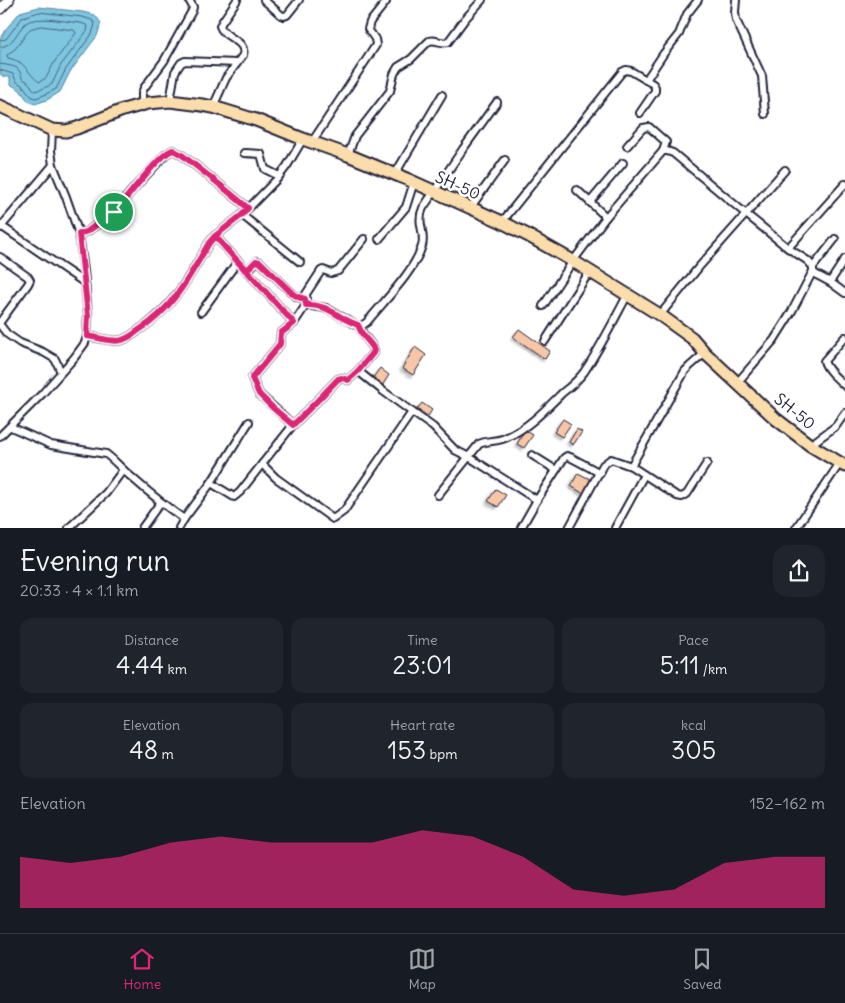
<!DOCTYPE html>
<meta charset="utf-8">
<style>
body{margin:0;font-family:Delius,sans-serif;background:#20242c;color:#f1f3f6;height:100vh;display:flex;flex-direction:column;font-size:19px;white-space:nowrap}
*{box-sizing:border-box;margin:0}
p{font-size:16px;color:#9ea1a6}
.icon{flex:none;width:28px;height:28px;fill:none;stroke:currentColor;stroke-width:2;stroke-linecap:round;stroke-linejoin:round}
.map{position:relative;height:528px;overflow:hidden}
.sheet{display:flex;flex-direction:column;background:#171b24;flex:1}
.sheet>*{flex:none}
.pin{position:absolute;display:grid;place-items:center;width:42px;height:42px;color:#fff;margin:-21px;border:2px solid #fff;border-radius:50%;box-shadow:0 1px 5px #0007}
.round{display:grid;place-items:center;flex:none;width:52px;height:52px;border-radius:15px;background:#20242c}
.headline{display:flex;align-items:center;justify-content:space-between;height:85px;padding:0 20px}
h1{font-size:28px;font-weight:600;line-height:38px}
.stats{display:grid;grid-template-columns:repeat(3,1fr);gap:8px;height:85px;padding:5px 20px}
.stats div{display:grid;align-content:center;border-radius:12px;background:#20242c;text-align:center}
.stats b{font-size:25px;font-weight:600}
.stats small{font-size:14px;font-weight:400}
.stats p{font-size:14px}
.chart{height:140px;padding:10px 20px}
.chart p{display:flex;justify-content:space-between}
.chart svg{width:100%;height:90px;margin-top:5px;fill:#db2777;opacity:.7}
.dock{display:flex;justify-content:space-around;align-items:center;height:70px;border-top:1px solid #363941;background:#171b24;font-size:14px;color:#9ea1a6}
.dock a{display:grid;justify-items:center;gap:2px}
.dock .current{color:#db2777}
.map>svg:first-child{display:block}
.water{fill:#7ec5df;stroke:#59849d}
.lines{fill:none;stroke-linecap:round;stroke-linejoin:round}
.shore{stroke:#47637d;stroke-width:1}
.building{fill:#f7c6a7;stroke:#22223b;filter:url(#shadow)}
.street-casing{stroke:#22223b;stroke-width:10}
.secondary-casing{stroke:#22223b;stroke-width:12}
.highway-casing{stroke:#22223b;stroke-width:15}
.street{stroke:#fff;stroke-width:6}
.secondary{stroke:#fff;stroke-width:9}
.highway{stroke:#faddab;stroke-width:11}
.route-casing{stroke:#fff;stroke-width:10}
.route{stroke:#db2777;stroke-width:6}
.labels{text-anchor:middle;stroke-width:5;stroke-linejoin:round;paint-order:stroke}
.street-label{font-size:16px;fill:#22223b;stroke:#fff}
</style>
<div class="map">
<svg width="845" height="528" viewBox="0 0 845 528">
<defs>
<filter id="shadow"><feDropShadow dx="-2.5" dy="2.5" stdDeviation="1" flood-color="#0004"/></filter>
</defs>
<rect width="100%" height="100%" fill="#fff"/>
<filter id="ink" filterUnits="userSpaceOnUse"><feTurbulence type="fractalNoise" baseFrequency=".02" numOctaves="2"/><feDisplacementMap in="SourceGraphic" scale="10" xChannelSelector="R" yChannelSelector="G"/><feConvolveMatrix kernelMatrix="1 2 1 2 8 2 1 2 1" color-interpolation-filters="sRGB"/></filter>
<g filter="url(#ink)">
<polygon class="water" points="39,7 83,12 95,15 101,23 97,36 70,72 60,92 47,100 35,104 28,101 20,90 10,84 10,77 4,77 0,74 0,39 5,30 20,12"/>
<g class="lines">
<g class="shore">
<path d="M41,26L74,30L76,33L55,61L46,78L39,82C25,71 27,62 8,58L7,55L16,48L30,29Z"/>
<polyline points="0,40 6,39 23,17 39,12 82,17 92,20 95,24 92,34 66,69 56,89 44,95 36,98 32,97 23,86 16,81 13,74 0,70"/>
<path d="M0,47C14,46 16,31 26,23C37,15 67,22 81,23L86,25L88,26L87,31L61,65L52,84L42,89L35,91L28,82L22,78L20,72L17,68L12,66L0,64"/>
</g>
</g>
<g class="building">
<polygon points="519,329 550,351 545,359 513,337"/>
<polygon points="415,347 426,355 413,375 402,368"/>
<polygon points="380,368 389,375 382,386 372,379"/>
<polygon points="422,403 432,410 428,416 417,409"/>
<polygon points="563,419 571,424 562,437 554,432"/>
<polygon points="577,429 582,432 573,445 569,442"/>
<polygon points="525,430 533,435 524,448 517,444"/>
<polygon points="578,473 592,480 584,494 571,486"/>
<polygon points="496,489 506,495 498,507 488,501"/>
</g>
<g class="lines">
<g class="street-casing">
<g id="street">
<polyline points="264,0 281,15 284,16 287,15 299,0"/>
<polyline points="736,0 735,12 736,20 762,76 765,114"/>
<polyline points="646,80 664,53 679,34 687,14 698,0"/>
<polyline points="170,101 175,72 181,63 185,61 237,63"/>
<polyline points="142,105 142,93 144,88 164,61 192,11 193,7 189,0"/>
<path d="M213,107L226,78L243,55C247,40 224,39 220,26L222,22L237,0"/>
<polyline points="312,142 376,45 375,39 368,29 370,22 386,2 386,0"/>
<polyline points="627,146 643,128 649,127 666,142 663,151"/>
<polyline points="244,153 261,154 265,169 279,176"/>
<path d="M348,155L355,136L390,91L394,74L398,67L411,59L429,41C436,39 441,44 448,42L465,19L482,0"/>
<polyline points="395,174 442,95"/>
<polyline points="845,184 788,248 808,261 813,267 813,271 815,274 830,282 845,293"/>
<polyline points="577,190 606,217"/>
<polyline points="590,202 623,163"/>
<polyline points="470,208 505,160"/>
<polyline points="242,215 300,262"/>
<polyline points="502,222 622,72 626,70 631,71 653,84 655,87 655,91 640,113"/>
<polyline points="1,226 85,283"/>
<polyline points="0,228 53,165"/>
<polyline points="79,234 88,231 114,212 135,187 166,154 173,150 182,155 219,184 248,208"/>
<polyline points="215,236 294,323"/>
<polyline points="379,239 406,207 414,182"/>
<polyline points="0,257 28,277 30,280 28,284 0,322"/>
<polyline points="813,267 835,239"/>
<polyline points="247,271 257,261 260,262 293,294 297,297 305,299"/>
<polyline points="830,282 845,259"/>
<polyline points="306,305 306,294 321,271 323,270 331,273 338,271 364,239"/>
<polyline points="543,306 573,261 606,217 663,151 667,151 673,153 746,214 785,170"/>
<polyline points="201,312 238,261"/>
<polyline points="660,315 699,267 746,214 788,248"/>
<polyline points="0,325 7,334 20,343 43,352 55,359 61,372"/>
<path d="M87,336C96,337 113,343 122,340C128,338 134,334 139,330C172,309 190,276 209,243L215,236L242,215L277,179L287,166L303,139"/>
<path d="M845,337L824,361C827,371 838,379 845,386"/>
<polyline points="545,341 590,271"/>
<path d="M358,371L383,391L412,412L344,511L333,519L276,478L262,464L293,425L318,400L338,379L342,378L348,380L358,371L373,353L374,350C370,340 363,338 360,327L367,322C384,301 414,272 422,246C426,233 416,223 423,208L463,149L497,102"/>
<polyline points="737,383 774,340 791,313 813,271"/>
<polyline points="412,412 433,427 455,450 469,457 537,500 564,458 567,456 570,457 600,473"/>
<polyline points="293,425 259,394 252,378 280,344 281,333 294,323 306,305 326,308 360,327"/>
<path d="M11,427L51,445L106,454C114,460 121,468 129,475C147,491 164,505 184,519"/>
<polyline points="0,436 42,394 74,358 85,343 87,336 88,315 84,271 79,234 66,197 53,165 51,151 52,130"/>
<polyline points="810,445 836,426 845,413"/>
<polyline points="532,455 556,470"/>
<polyline points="631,466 685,371 690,366 705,353"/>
<polyline points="211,483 249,422"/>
<path d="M438,495L479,444C487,440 496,442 505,438C527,429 545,410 562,393C570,387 578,380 584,372C601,347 614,320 628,294"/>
<polyline points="69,528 106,493 123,470"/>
<polyline points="142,528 160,503"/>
<polyline points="179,528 184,519 211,483 234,497 240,492 262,464"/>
<polyline points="521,528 537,500"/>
<polyline points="569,528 603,465 611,459 631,466 677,496 682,497 687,494 707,463"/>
<polyline points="615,528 644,475"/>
<polyline points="796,528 840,463"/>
</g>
</g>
<g class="secondary-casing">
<polyline id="secondary" points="0,9 9,0"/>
</g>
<g class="highway-casing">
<polyline id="highway" points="0,106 52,130 66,131 77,128 123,110 148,103 170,101 202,105 213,107 256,120 303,139 348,155 409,180 502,222 527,235 573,261 660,315 692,338 705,353 776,419 810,445 845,466"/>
</g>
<use href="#street" class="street"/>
<use href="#secondary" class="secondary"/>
<use href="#highway" class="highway"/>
</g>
</g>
<g class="lines" filter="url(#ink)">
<g class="route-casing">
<path id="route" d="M114,212C126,200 159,154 173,150L182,155L219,184L248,208L242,215L215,236L294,323L281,333L280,344L252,378L259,394L273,408L293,425L318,400L338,379L342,378L348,380L358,371L373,353L374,350C372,344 367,341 364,336C361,333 360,329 358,325C353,323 348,321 343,318C331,311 321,304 306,305L305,299L298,297L293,294L260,262L256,261L246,271L215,236L209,243C190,276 172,310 139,330C134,334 128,338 122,340C113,343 97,337 87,336L88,315L79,234L88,231L114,212"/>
</g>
<use href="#route" class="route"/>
</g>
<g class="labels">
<g class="street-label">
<text transform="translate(458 185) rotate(24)" y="6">SH-50</text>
<text transform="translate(795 411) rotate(39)" y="6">SH-50</text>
</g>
</g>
</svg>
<div class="pin" style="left:114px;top:212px;background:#1e9e55"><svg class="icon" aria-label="arrive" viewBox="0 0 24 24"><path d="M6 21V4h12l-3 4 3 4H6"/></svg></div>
</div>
<section class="sheet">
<div class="headline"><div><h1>Evening run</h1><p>20:33 · 4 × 1.1 km</p></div><a class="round"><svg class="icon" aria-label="share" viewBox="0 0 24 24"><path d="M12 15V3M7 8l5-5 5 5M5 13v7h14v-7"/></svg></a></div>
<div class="stats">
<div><p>Distance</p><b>4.44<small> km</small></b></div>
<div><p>Time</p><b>23:01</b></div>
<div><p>Pace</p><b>5:11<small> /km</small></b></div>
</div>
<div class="stats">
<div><p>Elevation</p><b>48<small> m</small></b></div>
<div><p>Heart rate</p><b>153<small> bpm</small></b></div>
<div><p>kcal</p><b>305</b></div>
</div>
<div class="chart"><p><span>Elevation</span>152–162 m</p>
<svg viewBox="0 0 160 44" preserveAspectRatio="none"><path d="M0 44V19L10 22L20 19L30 12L40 9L50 12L60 12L70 12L80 6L90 9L100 19L110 35L120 38L130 35L140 22L150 19L160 19V44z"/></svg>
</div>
</section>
<nav class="dock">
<a class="current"><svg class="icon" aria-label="home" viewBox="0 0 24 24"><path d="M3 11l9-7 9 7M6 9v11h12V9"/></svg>Home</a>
<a><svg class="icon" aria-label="map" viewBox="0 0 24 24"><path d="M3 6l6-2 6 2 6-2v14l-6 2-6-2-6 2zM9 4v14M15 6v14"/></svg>Map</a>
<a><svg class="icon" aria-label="saved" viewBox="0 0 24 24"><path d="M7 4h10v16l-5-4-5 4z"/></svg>Saved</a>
</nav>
